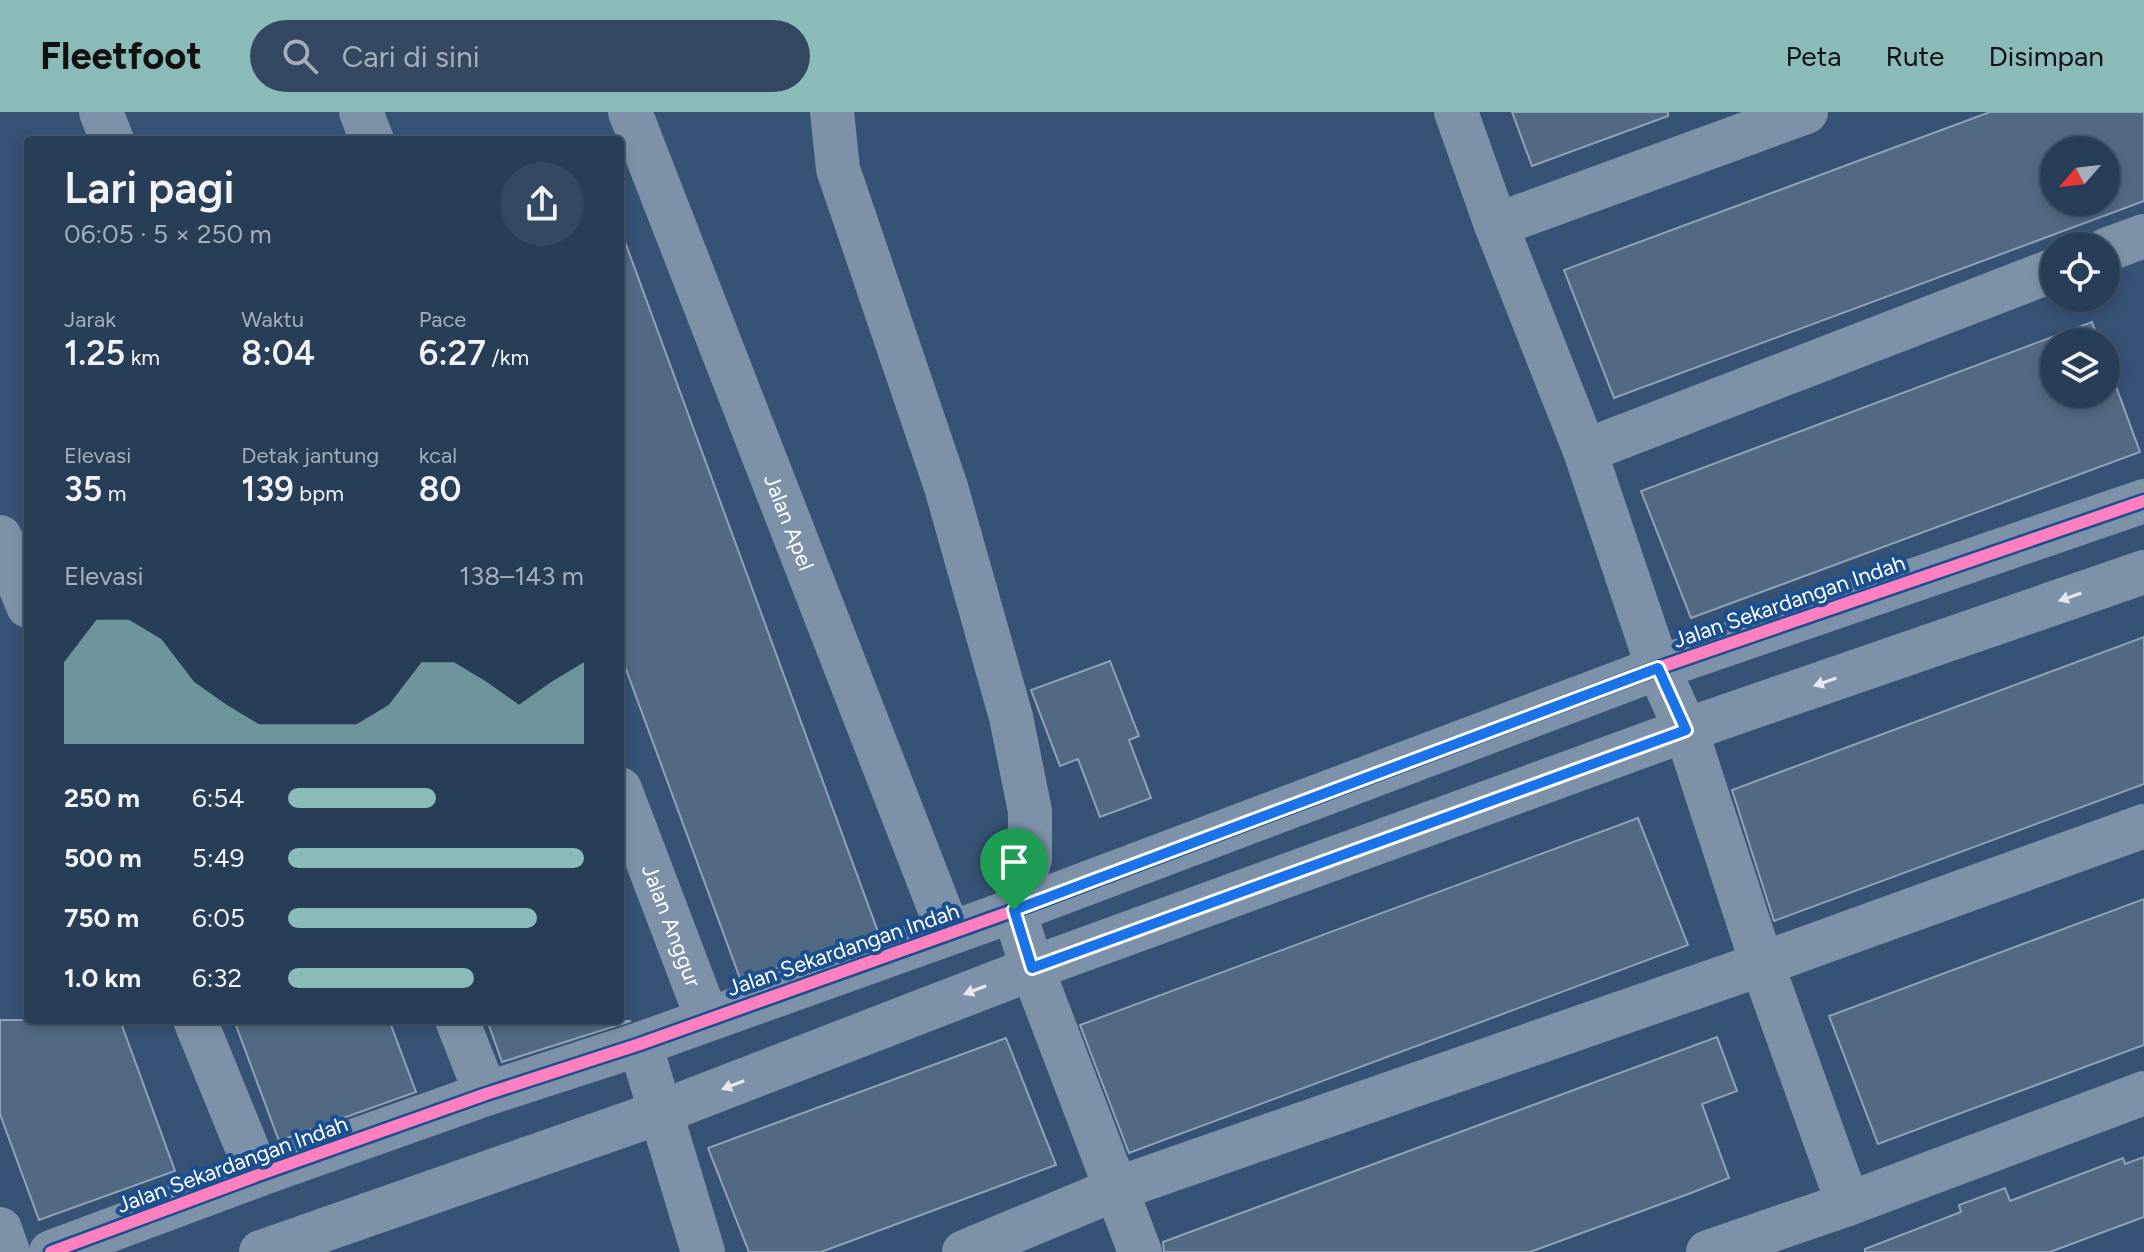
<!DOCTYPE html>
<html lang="id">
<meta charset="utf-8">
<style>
body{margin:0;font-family:Figtree,sans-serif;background:#344961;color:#f1f3f6;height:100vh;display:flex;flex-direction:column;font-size:30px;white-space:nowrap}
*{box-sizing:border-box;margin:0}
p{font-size:26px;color:#a5aeba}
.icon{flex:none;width:44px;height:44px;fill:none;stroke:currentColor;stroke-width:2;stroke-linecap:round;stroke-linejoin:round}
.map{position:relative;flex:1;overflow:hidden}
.details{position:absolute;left:24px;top:24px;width:600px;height:888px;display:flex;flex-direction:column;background:#283e57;border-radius:8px;box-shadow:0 4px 12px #0003,0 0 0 2px #44576d}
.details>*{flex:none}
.needle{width:52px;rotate:242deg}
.controls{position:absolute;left:2040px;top:24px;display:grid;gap:16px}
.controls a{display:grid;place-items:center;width:80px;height:80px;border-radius:50%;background:#283e57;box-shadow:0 4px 12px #0003,0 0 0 2px #44576d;font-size:40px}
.pin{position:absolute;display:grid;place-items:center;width:68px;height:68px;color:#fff;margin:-82px -34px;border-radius:50% 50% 50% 0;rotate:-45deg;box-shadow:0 0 8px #0007}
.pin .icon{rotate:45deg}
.round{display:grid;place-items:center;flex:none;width:84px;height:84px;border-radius:42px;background:#344961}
.head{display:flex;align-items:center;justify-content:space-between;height:136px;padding:0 40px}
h1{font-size:44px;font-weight:600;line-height:60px}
.figures{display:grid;grid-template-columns:repeat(3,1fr);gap:12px;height:136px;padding:8px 40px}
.figures div{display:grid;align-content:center}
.figures b{font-size:34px;font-weight:600}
.figures small{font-size:22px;font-weight:400}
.figures p{font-size:22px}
.chart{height:224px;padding:16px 40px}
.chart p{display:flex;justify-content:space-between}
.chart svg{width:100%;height:144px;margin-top:8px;fill:#8bbbb9;opacity:.7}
ul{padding:0 40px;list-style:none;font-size:26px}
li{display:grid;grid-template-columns:128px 96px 1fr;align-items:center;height:60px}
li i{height:20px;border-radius:10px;background:#8bbbb9}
header{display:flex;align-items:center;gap:48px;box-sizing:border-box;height:112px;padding:0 40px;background:#8bbbb9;color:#111}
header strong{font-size:38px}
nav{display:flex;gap:44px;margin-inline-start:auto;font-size:28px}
.search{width:560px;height:72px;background:#344961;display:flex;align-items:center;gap:20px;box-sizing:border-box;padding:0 28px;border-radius:44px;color:#a5aeba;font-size:30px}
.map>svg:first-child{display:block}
.building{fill:#526984;stroke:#92a2b6;stroke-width:2;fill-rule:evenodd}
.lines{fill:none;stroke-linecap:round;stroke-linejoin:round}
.street{stroke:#7d92a8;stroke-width:44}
.cycleway-casing{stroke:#1b4f8f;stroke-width:17}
.cycleway{stroke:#ff80c0;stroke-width:12}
.oneway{fill:#e5e9ee}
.route-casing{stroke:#fff;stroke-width:16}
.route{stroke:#1a73e8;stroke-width:10}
.labels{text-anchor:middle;stroke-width:8;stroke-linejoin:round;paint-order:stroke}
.street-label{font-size:22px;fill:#fff;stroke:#1b4f8f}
</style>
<header>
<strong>Fleetfoot</strong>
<div class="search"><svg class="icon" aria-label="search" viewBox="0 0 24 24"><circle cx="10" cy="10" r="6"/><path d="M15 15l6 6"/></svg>Cari di sini</div>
<nav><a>Peta</a><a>Rute</a><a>Disimpan</a></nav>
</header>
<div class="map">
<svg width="2144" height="1140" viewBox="0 0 2144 1140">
<rect width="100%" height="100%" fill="#365274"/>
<g class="building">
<polygon points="1512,0 1668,0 1668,4 1532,54"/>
<path d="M1990,0H2144V89L1614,286L1564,158ZM2054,38H2106V90H2054Z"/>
<polygon points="624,127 878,820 741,869 620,541 620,128"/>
<polygon points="2092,210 2099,230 2054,230 2054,282 2106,282 2106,247 2140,340 1691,506 1641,379"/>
<polygon points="2144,525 2144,672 1774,809 1732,678"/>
<polygon points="1110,549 1139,624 1129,628 1151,686 1100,705 1078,647 1060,654 1031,578"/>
<polygon points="1638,706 1688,833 1129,1041 1080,913"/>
<polygon points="2144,787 2144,933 1878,1032 1829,904"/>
<polygon points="0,908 120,908 175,1059 39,1108 0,1002"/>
<polygon points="234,908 389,908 416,980 279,1029"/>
<polygon points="487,908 541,908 631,909 502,950"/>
<polygon points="1717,925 1737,979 1702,992 1729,1066 1691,1081 1530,1140 1164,1140 1163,1130"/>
<polygon points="1006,926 1056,1053 821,1140 749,1140 708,1036"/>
<polygon points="2144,1045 2144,1105 2050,1140 1865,1140 1865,1137 1961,1100 1959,1093 2005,1076 2010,1089 2123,1046 2125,1052"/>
</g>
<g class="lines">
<g class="street">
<polyline points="101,0 112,28"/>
<polyline points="361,0 372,28"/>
<path id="s1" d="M630,0L949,821"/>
<polyline points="832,0 838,57 946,375 1011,605 1030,699 1030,747 1014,798 1032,856 1140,1140"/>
<polyline points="1456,0 1496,113 1585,339 1658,556 1686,618 1762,852 1848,1092"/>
<polyline points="1496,113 1806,0"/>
<polyline points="2106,138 2144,124"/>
<polyline points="1585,339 2054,158"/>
<polyline points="0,425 28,494"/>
<path id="s2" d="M620,677L707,906"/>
<polyline points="195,908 258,1063"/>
<polyline points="457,908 486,982"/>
<polyline points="640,932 703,1140"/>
<polyline points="0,1117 8,1140"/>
<polyline points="51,1140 258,1063 486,982 640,932 1032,792 1658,556 2144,389"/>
<polyline points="261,1140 661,1000 1052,849 1686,618 2144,460"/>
<polyline points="964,1140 1116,1077 1762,852 2144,714"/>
<polyline points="1708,1140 1848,1092 2144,981"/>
</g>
<g class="cycleway-casing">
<polyline id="cycleway" points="51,1140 258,1063 486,982 640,932 1032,792 1658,556 2144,389"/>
</g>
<use href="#cycleway" class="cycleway"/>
</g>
<defs><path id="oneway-solid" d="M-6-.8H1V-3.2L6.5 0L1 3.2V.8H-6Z" transform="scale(2)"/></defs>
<g class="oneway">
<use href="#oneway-solid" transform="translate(2070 485) rotate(161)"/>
<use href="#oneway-solid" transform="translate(1825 570) rotate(161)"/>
<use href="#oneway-solid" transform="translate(975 878) rotate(159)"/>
<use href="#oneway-solid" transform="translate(733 973) rotate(159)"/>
</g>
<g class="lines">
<g class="route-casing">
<polygon id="route" points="1658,556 1686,618 1032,856 1014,798"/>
</g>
<use href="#route" class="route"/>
</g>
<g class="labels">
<g class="street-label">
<text dy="8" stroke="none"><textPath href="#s1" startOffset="440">Jalan Apel</textPath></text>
<text transform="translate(1789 489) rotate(-19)" y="8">Jalan Sekardangan Indah</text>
<text dy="8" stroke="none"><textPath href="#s2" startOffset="146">Jalan Anggur</textPath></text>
<text transform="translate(843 837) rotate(-19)" y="8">Jalan Sekardangan Indah</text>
<text transform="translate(232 1052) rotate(-20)" y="8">Jalan Sekardangan Indah</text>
</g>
</g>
</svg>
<div class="controls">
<a><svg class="needle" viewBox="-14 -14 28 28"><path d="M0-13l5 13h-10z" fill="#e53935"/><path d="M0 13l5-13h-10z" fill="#a5aeba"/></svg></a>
<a><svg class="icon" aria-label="locate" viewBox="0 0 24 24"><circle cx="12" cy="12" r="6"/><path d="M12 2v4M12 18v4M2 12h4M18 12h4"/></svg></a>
<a><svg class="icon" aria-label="layers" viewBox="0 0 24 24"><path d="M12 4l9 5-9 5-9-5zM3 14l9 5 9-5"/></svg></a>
</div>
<div class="pin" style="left:1014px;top:798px;background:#1e9e55"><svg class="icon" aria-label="arrive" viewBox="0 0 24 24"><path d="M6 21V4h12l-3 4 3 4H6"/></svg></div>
<section class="details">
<div class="head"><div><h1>Lari pagi</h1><p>06:05 · 5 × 250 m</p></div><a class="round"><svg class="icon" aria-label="share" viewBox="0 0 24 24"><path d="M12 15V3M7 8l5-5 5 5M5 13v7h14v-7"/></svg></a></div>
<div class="figures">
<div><p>Jarak</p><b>1.25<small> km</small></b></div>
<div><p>Waktu</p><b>8:04</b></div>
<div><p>Pace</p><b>6:27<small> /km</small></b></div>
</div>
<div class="figures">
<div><p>Elevasi</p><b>35<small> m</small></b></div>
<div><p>Detak jantung</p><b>139<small> bpm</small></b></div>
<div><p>kcal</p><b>80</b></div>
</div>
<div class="chart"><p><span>Elevasi</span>138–143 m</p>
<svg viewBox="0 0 160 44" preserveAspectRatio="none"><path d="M0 44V19L10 6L20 6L30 12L40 25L50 32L60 38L70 38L80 38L90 38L100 32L110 19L120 19L130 25L140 32L150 25L160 19V44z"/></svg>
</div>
<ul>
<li><b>250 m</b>6:54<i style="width:50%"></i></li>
<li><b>500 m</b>5:49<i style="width:100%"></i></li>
<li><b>750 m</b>6:05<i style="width:84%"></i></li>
<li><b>1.0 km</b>6:32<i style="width:63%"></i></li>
</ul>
</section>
</div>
